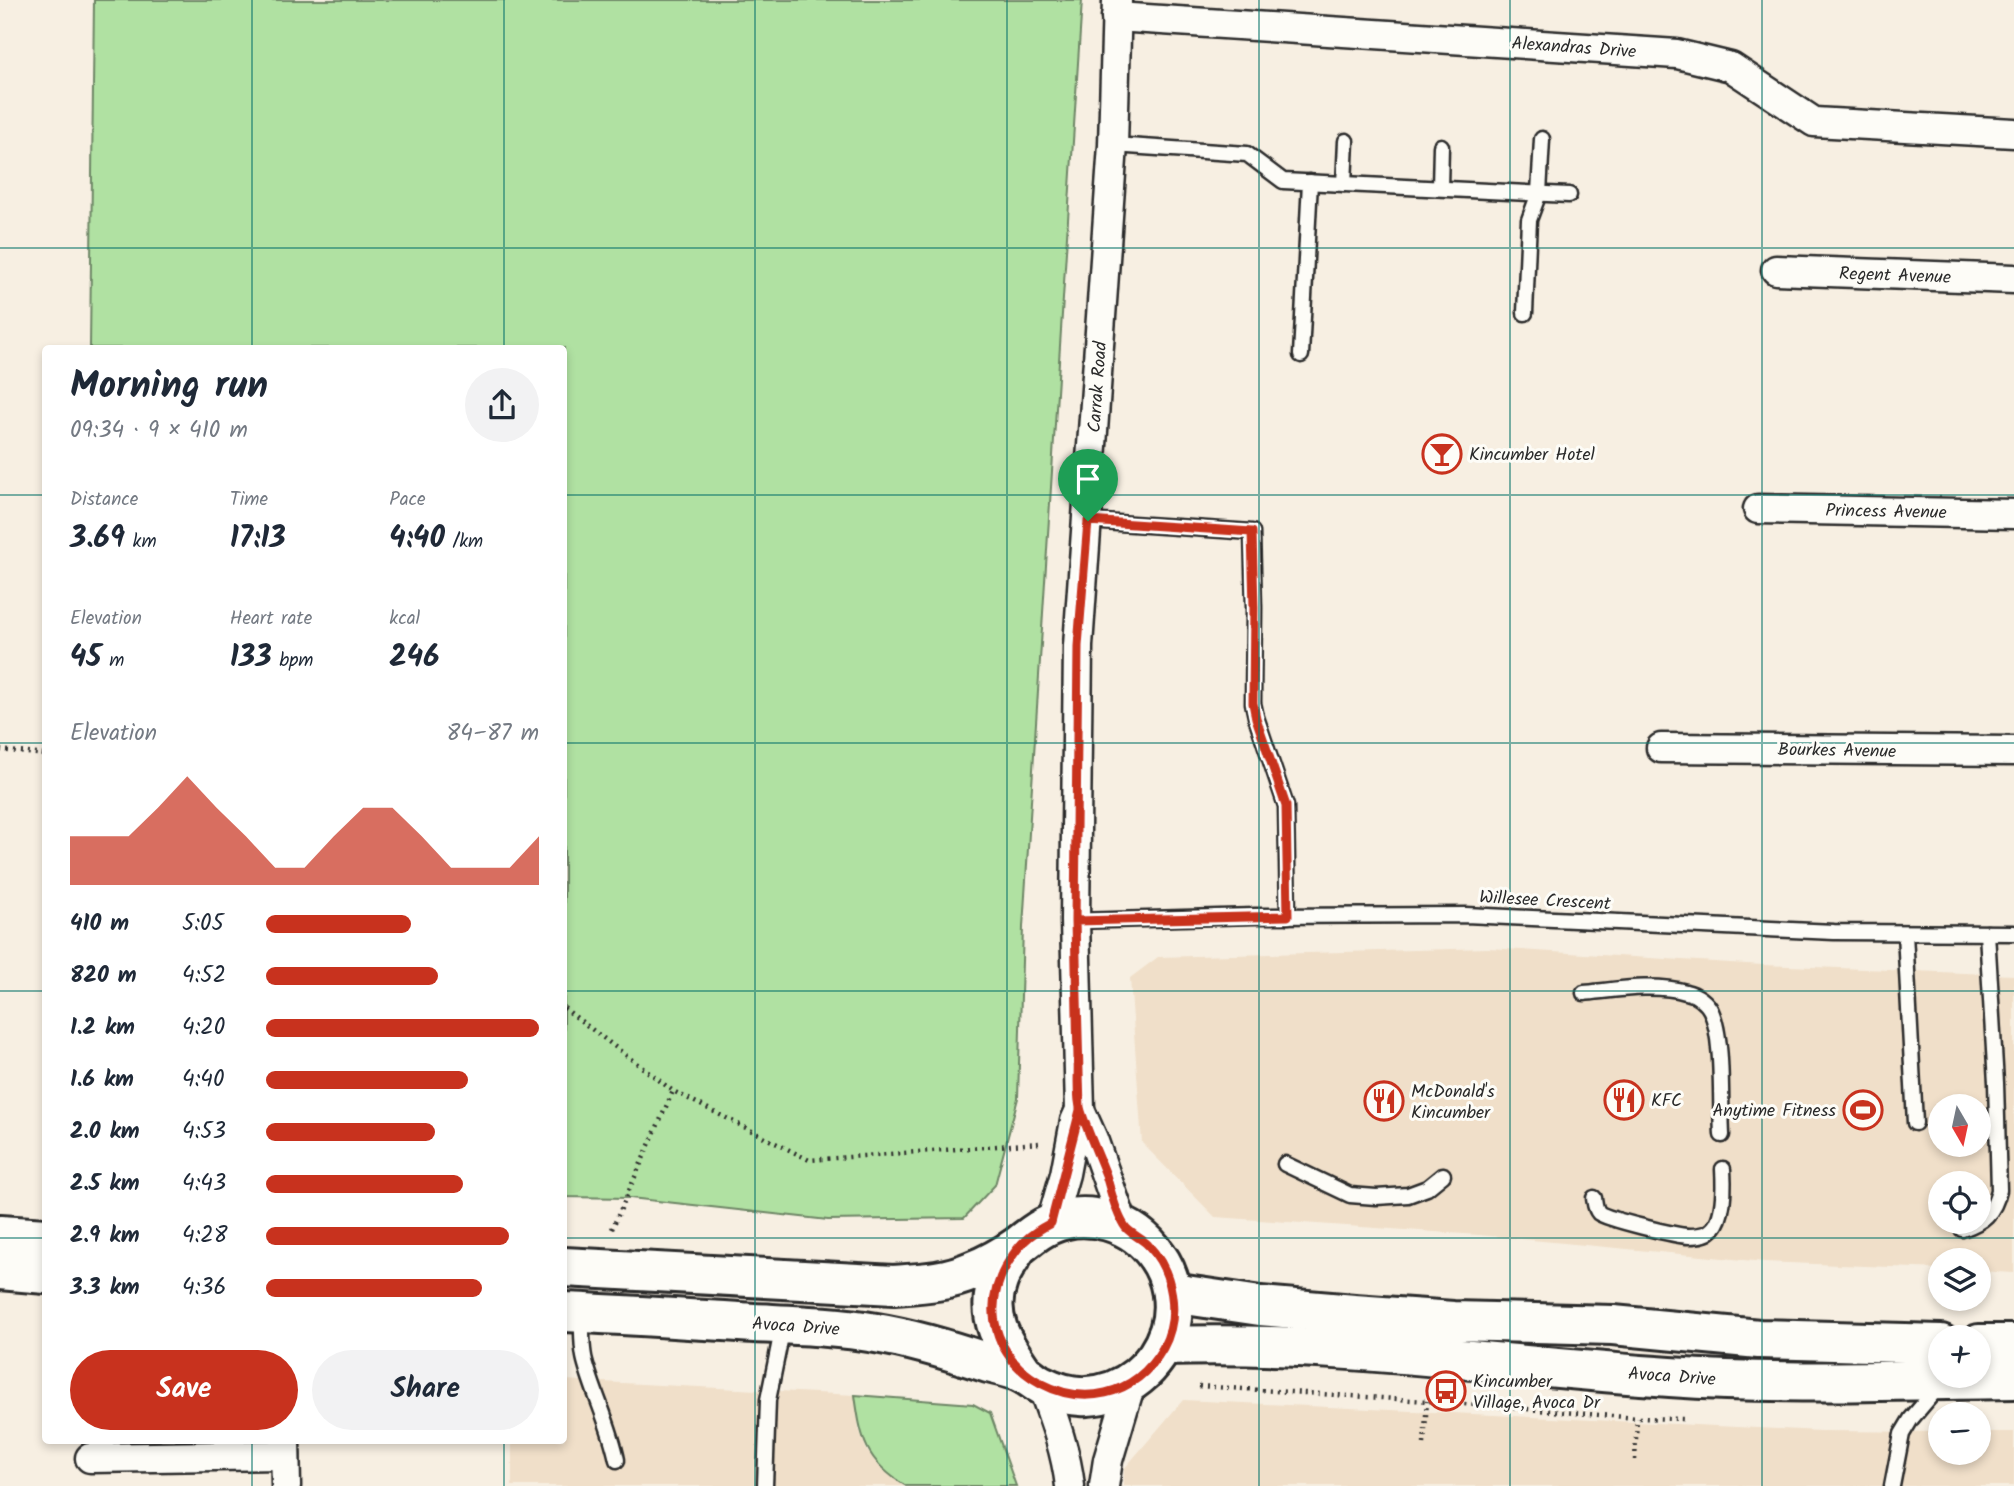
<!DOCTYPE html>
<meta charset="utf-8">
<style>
body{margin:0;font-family:Kalam,sans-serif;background:#f2f2f3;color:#1f2937;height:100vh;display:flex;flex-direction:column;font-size:26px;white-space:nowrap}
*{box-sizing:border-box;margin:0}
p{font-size:23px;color:#747a83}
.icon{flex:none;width:38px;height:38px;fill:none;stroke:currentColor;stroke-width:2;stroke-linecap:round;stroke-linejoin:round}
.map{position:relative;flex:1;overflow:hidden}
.sheet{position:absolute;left:42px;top:345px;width:525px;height:1099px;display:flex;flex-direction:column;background:#fff;border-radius:7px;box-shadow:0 4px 10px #0003}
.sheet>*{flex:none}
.needle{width:46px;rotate:171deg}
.controls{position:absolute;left:1928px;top:1094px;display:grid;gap:14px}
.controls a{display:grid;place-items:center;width:63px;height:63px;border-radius:50%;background:#fff;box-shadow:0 4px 10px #0003;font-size:35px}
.pin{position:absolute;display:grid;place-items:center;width:60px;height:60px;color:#fff;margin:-72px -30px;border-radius:50% 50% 50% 0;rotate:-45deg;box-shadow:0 0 7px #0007}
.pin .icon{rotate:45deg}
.round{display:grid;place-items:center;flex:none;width:74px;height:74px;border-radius:37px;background:#f2f2f3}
.head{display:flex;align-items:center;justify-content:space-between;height:119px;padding:0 28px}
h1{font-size:38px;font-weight:600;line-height:52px}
.figures{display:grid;grid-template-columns:repeat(3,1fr);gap:10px;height:119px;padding:7px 28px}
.figures div{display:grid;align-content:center}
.figures b{font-size:30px;font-weight:600}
.figures small{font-size:19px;font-weight:400}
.figures p{font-size:19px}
.chart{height:196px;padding:14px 28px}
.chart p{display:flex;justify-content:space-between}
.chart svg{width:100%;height:126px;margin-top:7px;fill:#c8321e;opacity:.7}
.cta{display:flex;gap:14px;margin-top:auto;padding:14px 28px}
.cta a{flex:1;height:80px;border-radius:42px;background:#c8321e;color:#fff;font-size:28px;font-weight:600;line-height:80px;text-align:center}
.cta a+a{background:#f2f2f3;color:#1f2937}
ul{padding:0 28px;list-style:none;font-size:23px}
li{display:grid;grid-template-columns:112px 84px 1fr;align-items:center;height:52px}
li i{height:18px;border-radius:9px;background:#c8321e}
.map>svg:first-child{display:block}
.built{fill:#f0dfc9;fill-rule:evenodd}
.green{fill:#b0e1a2;stroke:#6e8666;stroke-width:2}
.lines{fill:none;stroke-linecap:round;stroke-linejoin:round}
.lane-casing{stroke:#2b2b2b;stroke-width:19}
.street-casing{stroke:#2b2b2b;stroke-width:33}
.secondary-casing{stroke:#2b2b2b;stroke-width:44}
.path{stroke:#2b2b2b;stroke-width:4.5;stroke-dasharray:2 5;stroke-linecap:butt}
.lane{stroke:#fdfcf7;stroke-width:14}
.street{stroke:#fdfcf7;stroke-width:28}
.secondary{stroke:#fdfcf7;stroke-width:38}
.route-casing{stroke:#fff;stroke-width:14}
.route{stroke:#c8321e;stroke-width:9}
.grid{fill:none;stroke:#0f766e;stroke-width:2;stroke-opacity:0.55}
.labels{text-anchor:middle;stroke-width:6;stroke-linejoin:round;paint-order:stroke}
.street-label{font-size:18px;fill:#2b2b2b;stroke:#fdfcf7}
.poi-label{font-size:18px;fill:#2b2b2b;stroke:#fdfcf7;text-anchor:start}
</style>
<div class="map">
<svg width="2014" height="1486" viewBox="0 0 2014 1486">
<rect width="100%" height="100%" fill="#f7efe2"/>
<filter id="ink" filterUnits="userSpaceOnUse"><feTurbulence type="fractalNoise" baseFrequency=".0143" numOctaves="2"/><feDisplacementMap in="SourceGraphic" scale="14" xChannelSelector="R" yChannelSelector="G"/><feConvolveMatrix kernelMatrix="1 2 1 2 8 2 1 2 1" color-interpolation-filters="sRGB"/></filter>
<g filter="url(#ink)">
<g class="built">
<path d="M1488,948L1763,965L2014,975V1273L1979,1271V1260H1941V1269L1765,1262L1479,1235L1215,1217L1142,1143L1130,978L1158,957ZM1941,1106H1979V1144H1941ZM1941,1183H1979V1222H1941Z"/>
<polygon points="564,1380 855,1395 859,1429 867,1451 895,1479 906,1486 512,1486 512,1440 564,1440"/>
<polygon points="1183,1400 1821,1431 1941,1432 1941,1452 1979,1452 1979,1432 2014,1432 2014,1486 1124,1486 1124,1469"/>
</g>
<g class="green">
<polygon points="94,0 1082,0 1023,927 1018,1098 995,1185 964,1218 828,1220 630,1198 564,1197 564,348 90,348"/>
<path d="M855,1395L973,1404L990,1413L1016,1486H906C865,1461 861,1439 855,1395Z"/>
</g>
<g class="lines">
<g class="lane-casing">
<g id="lane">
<polyline points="1113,145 1247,154 1283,181 1569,195"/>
<polyline points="1344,184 1346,141"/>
<polyline points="1440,188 1441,146"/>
<polyline points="1525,313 1529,220 1539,193 1542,139"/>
<polyline points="1301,355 1310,182"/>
<polyline points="1088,521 1252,532 1254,608 1253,703 1256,717 1286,806 1288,916"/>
<polyline points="1075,921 1255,916 1466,915 1834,932 2014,933"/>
<polyline points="1905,933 1915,1123"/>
<path d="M1584,993C1616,990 1654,983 1686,992C1696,994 1707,1002 1711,1011C1724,1040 1720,1102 1722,1135"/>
<polyline points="1285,1164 1350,1195 1376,1197 1408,1195 1427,1188 1443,1175"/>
<path d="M1594,1198C1595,1204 1595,1209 1599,1213C1607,1219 1677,1236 1689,1236C1695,1236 1706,1235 1710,1231C1725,1221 1724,1185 1723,1169"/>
<path d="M1962,1229C1983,1222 1994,1213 1999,1190L1996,1083L1987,933"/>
<path d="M582,1313C582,1329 581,1346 585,1361C594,1395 610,1425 617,1460"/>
<polyline points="765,1486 768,1400 783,1326"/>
<polyline points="1892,1486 1902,1434 1911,1419 1939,1386"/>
</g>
</g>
<g class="street-casing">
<g id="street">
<polyline points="1116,17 1677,54 1731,67 1814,122 2014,133"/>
<polyline points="1776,270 2014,279"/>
<polyline points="1758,509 2014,514"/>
<polyline points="1661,748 2014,751"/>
<polyline points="1080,1110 1093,1139 1124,1227"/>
<polyline points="1051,1223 1065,1174 1075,1121 1080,1110 1075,921 1078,646 1113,145 1117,0"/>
<path d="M1042,1386C1054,1419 1066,1451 1070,1486"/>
<polyline points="285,1440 286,1486"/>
<polyline points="90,1458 285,1455"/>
<polyline points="1104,1486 1108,1460 1131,1383"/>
</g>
</g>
<g class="secondary-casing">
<g id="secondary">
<polyline points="0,1235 46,1238"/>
<path d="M1017,1247C1011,1258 1002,1269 998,1281C984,1317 1004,1345 1024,1374"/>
<path d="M564,1267L894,1285C921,1283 947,1282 972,1271C987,1265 1005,1255 1018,1246C1029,1238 1037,1230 1049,1225C1086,1207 1134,1222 1157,1256C1172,1277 1177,1306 1169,1331C1157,1367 1126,1394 1087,1396C1072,1397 1055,1392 1041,1385C1035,1382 1030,1377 1024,1374C1013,1368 1000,1366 988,1363C952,1351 913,1339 876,1333C836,1326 794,1325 754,1323C691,1319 627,1315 564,1312"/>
<polyline points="0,1270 46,1274"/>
<polyline points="1172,1293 1260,1306 1354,1314 1453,1321 1613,1325 1759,1339 1941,1344"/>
<polyline points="1979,1344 2014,1344"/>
<path d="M1164,1346C1333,1340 1502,1366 1670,1377C1784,1385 1900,1380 2014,1379"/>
</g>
</g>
<g class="path">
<polyline points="0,750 46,755"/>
<polyline points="564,1008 673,1091 809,1160 1039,1143"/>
<polyline points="612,1229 673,1091"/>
<polyline points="1199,1386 1427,1401 1637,1418 1683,1419"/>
<polyline points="1424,1444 1427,1401"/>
<polyline points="1635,1460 1637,1418"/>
</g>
<use href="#lane" class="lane"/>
<use href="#street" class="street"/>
<use href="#secondary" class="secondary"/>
</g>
</g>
<g class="lines" filter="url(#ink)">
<g class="route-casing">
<path id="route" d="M1088,521L1078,646L1075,921L1080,1110L1051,1223C1028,1235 1019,1244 1006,1266C950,1367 1104,1451 1163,1348C1181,1315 1173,1271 1148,1245C1142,1238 1128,1233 1124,1225C1115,1211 1111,1191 1106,1175C1098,1154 1088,1133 1081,1111C1076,1097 1079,1074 1078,1059C1077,1013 1076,967 1075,921L1288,916L1286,806L1256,718L1253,703L1254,608L1252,532L1088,521"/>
</g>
<use href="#route" class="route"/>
</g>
<path class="grid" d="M252,0V348M504,0V348M755,0V1486M1007,0V1486M1259,0V1486M1510,0V1486M1762,0V1486M0,248H2014M0,495H46M564,495H2014M0,743H46M564,743H2014M0,991H46M564,991H2014M0,1238H46M564,1238H2014M252,1440V1486M504,1440V1486"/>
<defs>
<g id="bar-ring" transform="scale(2.0125)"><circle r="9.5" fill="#fdfcf7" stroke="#c8321e" stroke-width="1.5"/><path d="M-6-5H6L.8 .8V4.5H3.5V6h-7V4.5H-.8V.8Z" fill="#c8321e"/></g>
<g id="restaurant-ring" transform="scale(2.0125)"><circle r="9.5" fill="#fdfcf7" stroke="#c8321e" stroke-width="1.5"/><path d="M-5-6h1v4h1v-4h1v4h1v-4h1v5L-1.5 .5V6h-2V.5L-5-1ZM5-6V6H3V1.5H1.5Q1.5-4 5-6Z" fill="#c8321e"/></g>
<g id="stadium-ring" transform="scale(2.0125)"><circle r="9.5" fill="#fdfcf7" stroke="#c8321e" stroke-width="1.5"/><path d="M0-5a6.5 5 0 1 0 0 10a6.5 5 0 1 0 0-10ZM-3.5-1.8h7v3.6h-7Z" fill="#c8321e"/></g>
<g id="bus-ring" transform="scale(2.0125)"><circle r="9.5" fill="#fdfcf7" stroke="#c8321e" stroke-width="1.5"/><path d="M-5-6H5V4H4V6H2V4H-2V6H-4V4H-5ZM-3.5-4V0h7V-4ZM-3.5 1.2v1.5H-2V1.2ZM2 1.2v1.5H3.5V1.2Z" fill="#c8321e"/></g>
</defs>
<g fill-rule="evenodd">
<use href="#bar-ring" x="1442" y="454"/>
<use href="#restaurant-ring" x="1624" y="1100"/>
<use href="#restaurant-ring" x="1384" y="1101"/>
<use href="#stadium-ring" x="1863" y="1110"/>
<use href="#bus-ring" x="1446" y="1391"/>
</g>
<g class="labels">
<g class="street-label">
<text transform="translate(1574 47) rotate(4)" y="6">Alexandras Drive</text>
<text transform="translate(1895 275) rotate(2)" y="6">Regent Avenue</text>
<text transform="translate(1097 387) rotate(-86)" y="6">Carrak Road</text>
<text transform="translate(1886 511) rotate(1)" y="6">Princess Avenue</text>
<text transform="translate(1837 750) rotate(1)" y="6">Bourkes Avenue</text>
<text transform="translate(1545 900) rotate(3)" y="6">Willesee Crescent</text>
<text transform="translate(796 1326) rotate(4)" y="6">Avoca Drive</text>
<text transform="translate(1672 1376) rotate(4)" y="6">Avoca Drive</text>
</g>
<g class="poi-label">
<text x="1469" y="460">Kincumber Hotel</text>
<text x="1411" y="1097">McDonald's<tspan x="1411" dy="21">Kincumber</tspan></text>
<text x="1651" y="1106">KFC</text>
<text x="1836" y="1116" text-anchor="end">Anytime Fitness</text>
<text x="1473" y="1387">Kincumber<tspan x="1473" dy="21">Village, Avoca Dr</tspan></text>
</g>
</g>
</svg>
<div class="controls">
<a><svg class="needle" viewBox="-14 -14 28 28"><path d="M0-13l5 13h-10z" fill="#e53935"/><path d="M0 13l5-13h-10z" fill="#747a83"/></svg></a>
<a><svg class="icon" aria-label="locate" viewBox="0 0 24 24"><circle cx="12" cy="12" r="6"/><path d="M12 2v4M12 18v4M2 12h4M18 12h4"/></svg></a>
<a><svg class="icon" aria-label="layers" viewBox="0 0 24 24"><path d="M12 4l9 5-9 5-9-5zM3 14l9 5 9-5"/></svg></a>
<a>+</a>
<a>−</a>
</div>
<div class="pin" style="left:1088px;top:521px;background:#1e9e55"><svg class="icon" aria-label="arrive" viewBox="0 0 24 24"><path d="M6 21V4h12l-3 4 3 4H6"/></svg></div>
<section class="sheet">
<div class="head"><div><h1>Morning run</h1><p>09:34 · 9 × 410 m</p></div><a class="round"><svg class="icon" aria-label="share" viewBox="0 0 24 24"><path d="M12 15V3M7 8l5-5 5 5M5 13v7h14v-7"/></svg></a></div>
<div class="figures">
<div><p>Distance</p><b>3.69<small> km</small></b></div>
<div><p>Time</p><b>17:13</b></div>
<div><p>Pace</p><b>4:40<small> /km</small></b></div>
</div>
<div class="figures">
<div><p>Elevation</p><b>45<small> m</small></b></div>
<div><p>Heart rate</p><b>133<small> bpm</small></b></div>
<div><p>kcal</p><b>246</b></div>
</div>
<div class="chart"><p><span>Elevation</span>84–87 m</p>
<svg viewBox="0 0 160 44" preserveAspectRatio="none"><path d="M0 44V27L10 27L20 27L30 17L40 6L50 17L60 27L70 38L80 38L90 27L100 17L110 17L120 27L130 38L140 38L150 38L160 27V44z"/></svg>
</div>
<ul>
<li><b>410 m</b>5:05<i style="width:53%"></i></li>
<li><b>820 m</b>4:52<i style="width:63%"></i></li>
<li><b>1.2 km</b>4:20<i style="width:100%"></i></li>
<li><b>1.6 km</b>4:40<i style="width:74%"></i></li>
<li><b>2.0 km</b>4:53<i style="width:62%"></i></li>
<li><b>2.5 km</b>4:43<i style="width:72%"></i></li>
<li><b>2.9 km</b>4:28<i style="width:89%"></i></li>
<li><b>3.3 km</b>4:36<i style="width:79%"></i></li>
</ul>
<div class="cta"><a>Save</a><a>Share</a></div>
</section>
</div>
